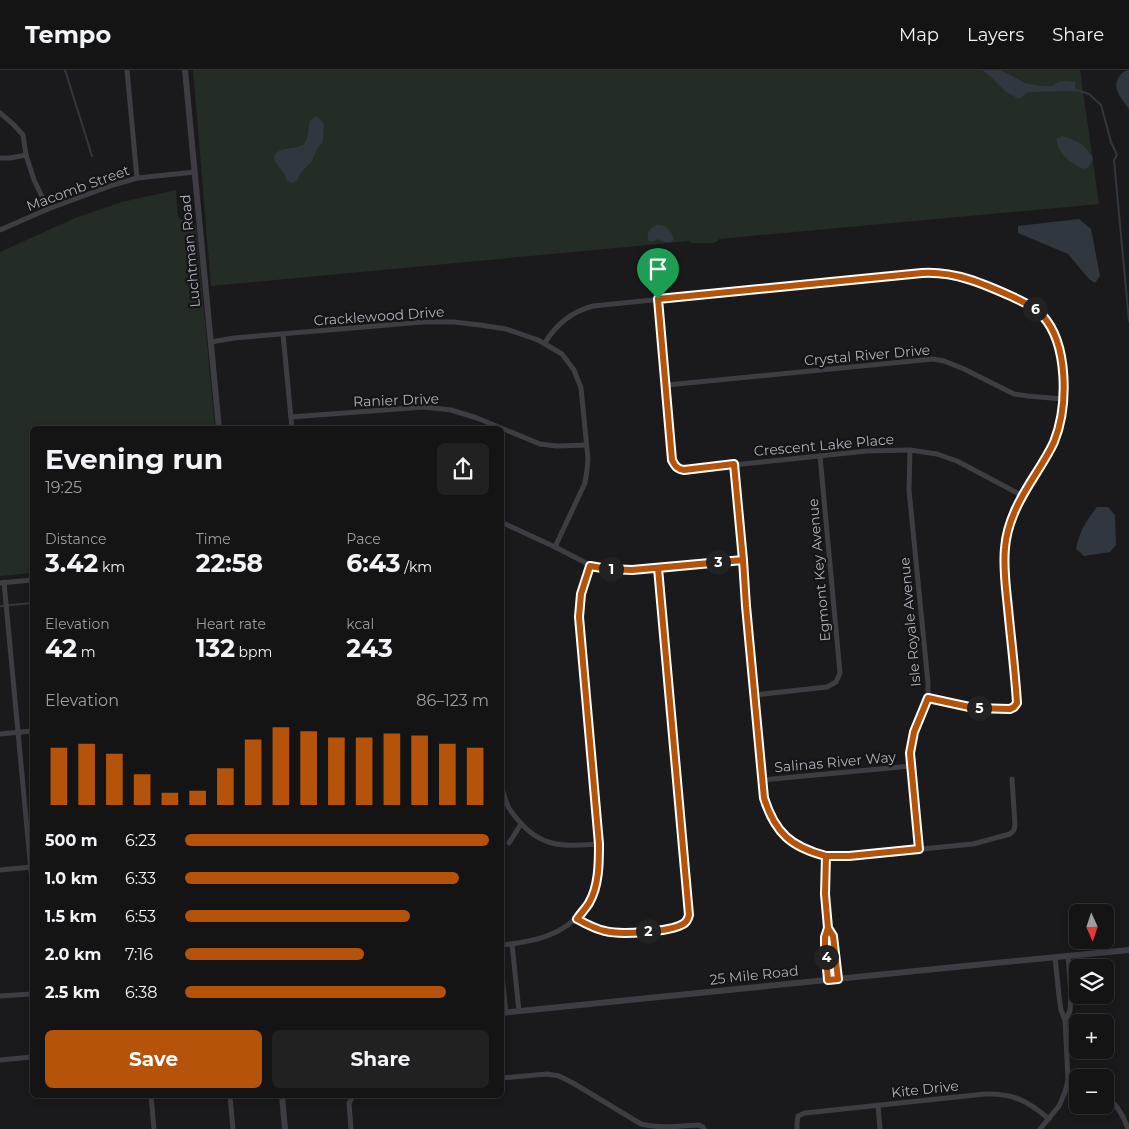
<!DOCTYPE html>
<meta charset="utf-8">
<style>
body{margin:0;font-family:Montserrat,sans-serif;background:#212122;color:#f1f3f6;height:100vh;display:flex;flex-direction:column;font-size:19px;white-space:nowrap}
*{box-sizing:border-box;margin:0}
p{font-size:16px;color:#9d9ea0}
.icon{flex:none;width:28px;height:28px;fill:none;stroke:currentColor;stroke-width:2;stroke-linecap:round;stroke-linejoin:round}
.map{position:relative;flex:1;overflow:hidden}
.drawer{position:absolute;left:30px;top:356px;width:474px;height:672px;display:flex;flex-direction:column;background:#141415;border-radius:8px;box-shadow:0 2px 8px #0003,0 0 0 1px #333334}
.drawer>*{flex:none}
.needle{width:32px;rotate:177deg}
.buttons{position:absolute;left:1069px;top:834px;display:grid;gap:10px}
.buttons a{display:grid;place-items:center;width:45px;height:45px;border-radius:8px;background:#141415;box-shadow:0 2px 8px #0003,0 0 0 1px #333334;font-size:25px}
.pin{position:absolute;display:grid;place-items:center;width:42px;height:42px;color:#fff;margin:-51px -21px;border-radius:50% 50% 50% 0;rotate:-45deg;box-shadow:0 0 5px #0007}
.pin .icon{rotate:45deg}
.km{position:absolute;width:25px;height:25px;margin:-12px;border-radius:50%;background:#222;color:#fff;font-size:14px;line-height:25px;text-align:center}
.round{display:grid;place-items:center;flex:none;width:52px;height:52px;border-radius:8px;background:#212122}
.headline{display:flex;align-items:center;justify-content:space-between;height:85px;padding:0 15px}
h1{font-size:28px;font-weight:700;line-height:38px}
.figures{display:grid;grid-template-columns:repeat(3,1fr);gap:8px;height:85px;padding:5px 15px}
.figures div{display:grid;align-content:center}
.figures b{font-size:25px;font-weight:700}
.figures small{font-size:14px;font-weight:400}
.figures p{font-size:14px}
.chart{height:140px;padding:10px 15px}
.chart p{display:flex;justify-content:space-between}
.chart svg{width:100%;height:90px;margin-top:5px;stroke:#b45309;stroke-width:6}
.action{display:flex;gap:10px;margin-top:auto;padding:10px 15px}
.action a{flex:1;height:58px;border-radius:8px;background:#b45309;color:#fff;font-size:20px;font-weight:700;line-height:58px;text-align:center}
.action a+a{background:#212122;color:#f1f3f6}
ul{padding:0 15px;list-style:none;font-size:16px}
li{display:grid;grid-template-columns:80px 60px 1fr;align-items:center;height:38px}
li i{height:12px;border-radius:6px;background:#b45309}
header{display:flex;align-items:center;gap:30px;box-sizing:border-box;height:70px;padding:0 25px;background:#141415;border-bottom:1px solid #333334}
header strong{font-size:24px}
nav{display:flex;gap:28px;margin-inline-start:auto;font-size:18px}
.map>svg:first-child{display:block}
.green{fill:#242c26}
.water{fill:#31373f}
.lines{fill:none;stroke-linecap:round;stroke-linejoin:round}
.stream{stroke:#31373f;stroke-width:2}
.minor{stroke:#3d3d43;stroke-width:5}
.tertiary{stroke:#3d3d43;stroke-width:6}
.route-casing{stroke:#fff;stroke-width:10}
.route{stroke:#b45309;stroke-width:6}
.labels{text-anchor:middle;stroke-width:4.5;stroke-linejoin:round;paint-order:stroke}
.street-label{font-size:14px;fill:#aeb0ba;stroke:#151517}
</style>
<header>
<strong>Tempo</strong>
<nav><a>Map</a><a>Layers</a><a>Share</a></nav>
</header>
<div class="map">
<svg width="1129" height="1059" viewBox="0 0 1129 1059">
<rect width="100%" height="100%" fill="#1a1a1c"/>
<g class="green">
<polygon points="193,0 1080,0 1099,134 719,169 718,171 713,173 691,173 690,171 211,216"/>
<polygon points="176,120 178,148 196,156 215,359 32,359 32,503 0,506 0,182 75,148 122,132"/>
</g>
<g class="water">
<polygon points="982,0 1000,0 1025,13 1040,16 1053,16 1058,12 1065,11 1075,12 1075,21 1029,22 1019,29 1006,22 990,6"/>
<path d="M1129,0V39C1122,29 1111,18 1119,7C1122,3 1124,1 1129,0Z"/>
<path d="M315,47H318L324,54L323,72L317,79L312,91L301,102L297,110L293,113L287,111C286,108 285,105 284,103C282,100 278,97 276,93C267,75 298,81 304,74C309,68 308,58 310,51Z"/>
<path d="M1062,66C1079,71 1083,73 1093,88L1089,97L1083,99C1069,92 1059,85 1056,69Z"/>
<polygon points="1079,149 1091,159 1100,206 1095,213 1089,209 1068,184 1018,163 1018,156"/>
<path d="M657,155C666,154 672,161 674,170C669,174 664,172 658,169L654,171H649C645,162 650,158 657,155Z"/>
<path d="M1097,437H1108L1115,445L1116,475L1110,482L1084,486L1076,479C1079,462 1086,451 1097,437Z"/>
</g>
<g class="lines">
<g class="stream">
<polyline points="65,0 92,86"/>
<polyline points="1073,20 1076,20 1089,24 1101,35 1111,72 1117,85 1114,90 1129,251"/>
<polyline points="0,536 32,533"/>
</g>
<g class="minor">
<polyline points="127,0 137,108"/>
<polyline points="0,43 14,55 23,65 26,85 34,110 48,139"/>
<polyline points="0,88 10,88 26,85"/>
<polyline points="0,160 48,139 113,115 137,108 195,102"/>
<path d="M658,229L672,390C675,396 677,399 684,400L867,381L910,380L937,384L957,391L1023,426"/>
<polyline points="283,264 292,359"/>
<polyline points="211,272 234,268 423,252 454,252 480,255 506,259 538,270 562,284 574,300 581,318 588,389 587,400 585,413 555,477"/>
<path d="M545,273C556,254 571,242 593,236L922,203C955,202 984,214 1013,227C1023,232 1034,236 1042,245C1069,274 1068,337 1054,372C1049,383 1042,394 1035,405C1021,427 1008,451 1005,478C1003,497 1005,516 1007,534C1011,567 1016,600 1017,633L1014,637L1010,639L974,638L928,628"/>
<polyline points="667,315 933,289 944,291 964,299 1014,324 1028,326 1062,329"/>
<polyline points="291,347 424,337 451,340 477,348 540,374 557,376 586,375"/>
<polyline points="910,380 909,420 928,613 928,628 914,662 910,683 919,779"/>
<path d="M734,394C744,505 752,617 764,728L769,744L780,761L793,773L810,781L826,785L849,786L973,774L1010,764L1014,760L1015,755L1012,709"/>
<polyline points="501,452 555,477 590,495 608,499 633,500 743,489"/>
<polyline points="4,512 32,812"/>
<polyline points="0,513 32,510"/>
<polyline points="754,625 827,617 836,612 840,603 820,386"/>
<polyline points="0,664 32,661"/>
<polyline points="762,710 911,696"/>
<path d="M501,716C504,723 505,731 509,738C511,742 515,746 518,750C542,779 565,776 599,774"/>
<polyline points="509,773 521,754"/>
<polyline points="826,785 825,823 828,858 825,867 825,875 828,910"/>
<polyline points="0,800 32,797"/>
<path d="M577,849C586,854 595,859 605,861C620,865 670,861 683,854C687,852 688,849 689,845L657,498"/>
<polyline points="828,858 833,866 838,909"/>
<polyline points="512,874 519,941"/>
<path d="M501,875C532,872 564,866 583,840C586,837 588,834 590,831C598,813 599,793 599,774L579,547L581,524L590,495"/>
<polyline points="501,896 506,943"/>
<polyline points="0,926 32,924"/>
<polyline points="1065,950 1070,941 1071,925 1068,886"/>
<polyline points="0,990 32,987"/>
<path d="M501,1008L547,1004L559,1006L573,1013L641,1054C662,1059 678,1056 699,1055L703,1057L704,1059"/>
<polyline points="1068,1010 1078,1012"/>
<path d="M1105,1025C1116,1034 1124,1046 1128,1059"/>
<polyline points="151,1026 154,1059"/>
<polyline points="230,1026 233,1059"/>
<polyline points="878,1035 880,1059"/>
<polyline points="351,1059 349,1033 353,1026"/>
<path d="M797,1059V1053L798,1046L805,1043L985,1024C1013,1023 1028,1031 1049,1049"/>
<polyline points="1040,1059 1059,1036 1065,1022 1068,1010 1065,950 1061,940 1059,926 1055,887"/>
</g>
<g class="tertiary">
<polyline points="185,0 219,359"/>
<polyline points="501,943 985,894 1129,880"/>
<polyline points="282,1026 285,1059"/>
</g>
</g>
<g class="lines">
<g class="route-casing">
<path id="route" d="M658,229L672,390C675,396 677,399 684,400L734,394L743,490L632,500L608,499L590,496L581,524L579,547L599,774C599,793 599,816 589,833C586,838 581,843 577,849C586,854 595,859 605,861C620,865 670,862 683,854C687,852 688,849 689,845L658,498L743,490L746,536L764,728C775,763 791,777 826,786L825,824L828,858L825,867V875L828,910L838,909L833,866L828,858L825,824L826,786H849L919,779L910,683L914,662L928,628L974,638L1010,639L1014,637L1017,633C1015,601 1011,570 1008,538C1006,518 1003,498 1005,478C1007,451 1021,427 1035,405C1042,394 1049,383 1054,372C1068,337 1069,274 1042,245C1034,236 1023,232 1013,227C984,214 955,201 922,203L658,229"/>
</g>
<use href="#route" class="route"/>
</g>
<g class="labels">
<g class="street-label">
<text transform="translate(78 118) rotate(-20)" y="5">Macomb Street</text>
<text transform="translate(190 181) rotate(-95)" y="5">Luchtman Road</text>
<text transform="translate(379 246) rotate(-4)" y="5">Cracklewood Drive</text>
<text transform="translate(867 285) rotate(-5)" y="5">Crystal River Drive</text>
<text transform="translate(396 330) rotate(-2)" y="5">Ranier Drive</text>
<text transform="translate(824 375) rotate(-5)" y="5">Crescent Lake Place</text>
<text transform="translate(819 500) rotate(-95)" y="5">Egmont Key Avenue</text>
<text transform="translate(910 552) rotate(-95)" y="5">Isle Royale Avenue</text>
<text transform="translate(835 692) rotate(-5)" y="5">Salinas River Way</text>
<text transform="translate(754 905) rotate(-6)" y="5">25 Mile Road</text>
<text transform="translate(925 1019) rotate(-6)" y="5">Kite Drive</text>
</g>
</g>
</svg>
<div class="buttons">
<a><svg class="needle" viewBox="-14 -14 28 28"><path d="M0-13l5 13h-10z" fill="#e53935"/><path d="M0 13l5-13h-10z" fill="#9d9ea0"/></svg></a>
<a><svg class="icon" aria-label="layers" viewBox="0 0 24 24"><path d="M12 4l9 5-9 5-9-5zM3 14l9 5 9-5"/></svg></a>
<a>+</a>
<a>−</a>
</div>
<div class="pin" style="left:658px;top:229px;background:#1e9e55"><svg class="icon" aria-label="arrive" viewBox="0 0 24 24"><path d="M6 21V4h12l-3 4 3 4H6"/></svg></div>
<b class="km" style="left:611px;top:499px">1</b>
<b class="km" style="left:648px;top:861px">2</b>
<b class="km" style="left:718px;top:492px">3</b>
<b class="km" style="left:826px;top:887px">4</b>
<b class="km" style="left:979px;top:638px">5</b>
<b class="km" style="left:1035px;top:239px">6</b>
<section class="drawer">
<div class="headline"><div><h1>Evening run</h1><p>19:25</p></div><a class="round"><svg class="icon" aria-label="share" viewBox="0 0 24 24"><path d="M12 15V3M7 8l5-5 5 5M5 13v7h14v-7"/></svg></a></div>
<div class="figures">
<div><p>Distance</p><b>3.42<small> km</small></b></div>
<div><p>Time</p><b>22:58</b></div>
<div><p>Pace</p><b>6:43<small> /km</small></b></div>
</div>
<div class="figures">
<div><p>Elevation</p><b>42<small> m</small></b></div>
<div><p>Heart rate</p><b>132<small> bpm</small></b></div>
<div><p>kcal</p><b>243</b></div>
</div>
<div class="chart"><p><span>Elevation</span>86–123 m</p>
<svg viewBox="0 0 160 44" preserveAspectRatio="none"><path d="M5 44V16M15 44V14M25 44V19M35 44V29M45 44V38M55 44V37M65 44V26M75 44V12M85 44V6M95 44V8M105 44V11M115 44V11M125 44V9M135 44V10M145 44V14M155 44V16"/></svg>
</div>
<ul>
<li><b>500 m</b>6:23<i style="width:100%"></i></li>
<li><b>1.0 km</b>6:33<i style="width:90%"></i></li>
<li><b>1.5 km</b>6:53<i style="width:74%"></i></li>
<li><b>2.0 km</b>7:16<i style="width:59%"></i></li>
<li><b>2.5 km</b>6:38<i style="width:86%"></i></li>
</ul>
<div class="action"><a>Save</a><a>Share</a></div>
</section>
</div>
